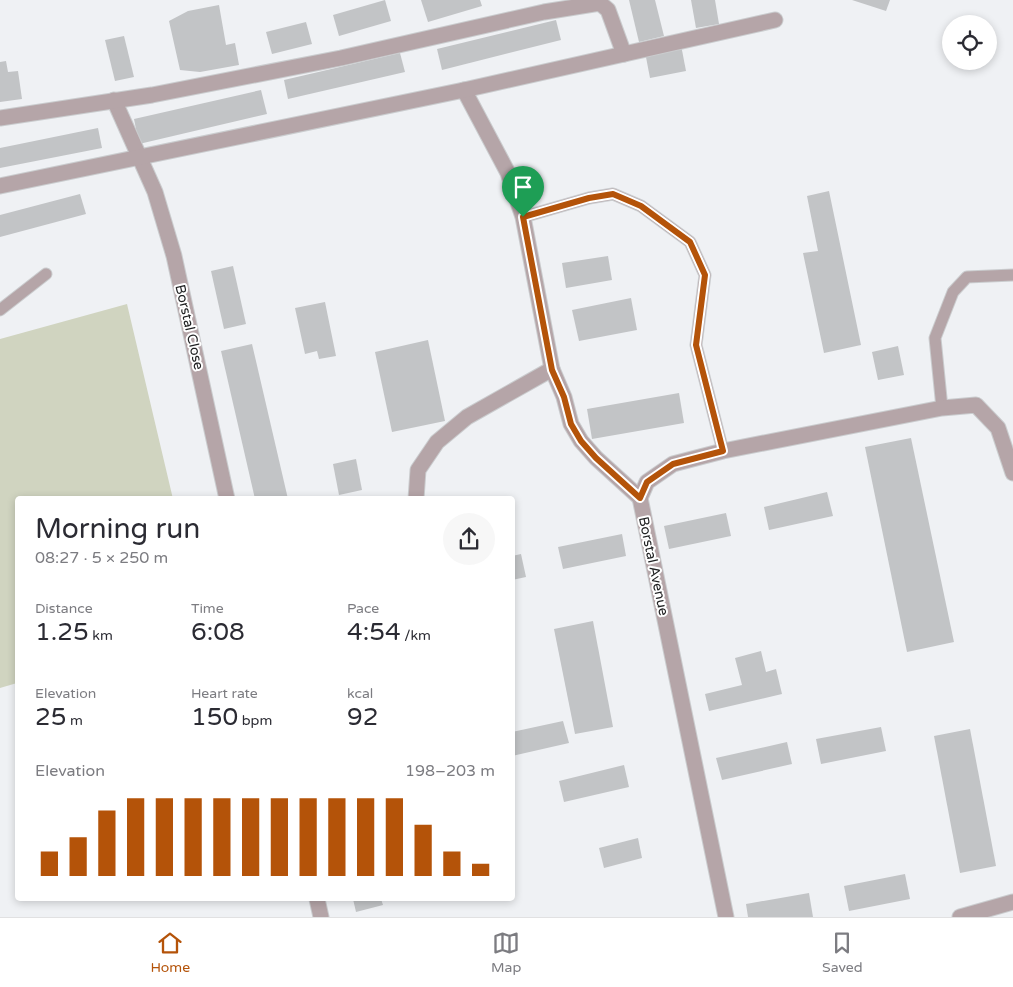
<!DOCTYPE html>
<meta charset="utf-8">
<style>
body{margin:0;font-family:"Varela Round",sans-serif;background:#f7f7f7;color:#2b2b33;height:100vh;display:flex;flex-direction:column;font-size:19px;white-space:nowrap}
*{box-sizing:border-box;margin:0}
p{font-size:16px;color:#7c7c81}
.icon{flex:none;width:28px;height:28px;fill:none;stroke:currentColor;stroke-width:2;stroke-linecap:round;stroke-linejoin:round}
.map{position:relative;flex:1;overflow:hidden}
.sheet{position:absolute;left:15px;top:496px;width:500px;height:405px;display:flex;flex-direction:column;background:#fff;border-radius:5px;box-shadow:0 2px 8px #0003}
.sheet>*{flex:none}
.fabs{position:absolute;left:942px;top:15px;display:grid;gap:10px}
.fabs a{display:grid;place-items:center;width:55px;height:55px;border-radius:50%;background:#fff;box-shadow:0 2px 8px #0003;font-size:25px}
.pin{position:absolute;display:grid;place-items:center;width:42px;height:42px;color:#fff;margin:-51px -21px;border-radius:50% 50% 50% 0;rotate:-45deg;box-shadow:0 0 5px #0007}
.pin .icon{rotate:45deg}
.round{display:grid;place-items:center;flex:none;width:52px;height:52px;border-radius:26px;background:#f7f7f7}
.headline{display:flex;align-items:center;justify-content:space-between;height:85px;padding:0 20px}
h1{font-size:28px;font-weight:600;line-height:38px}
.metrics{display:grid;grid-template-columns:repeat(3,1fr);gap:8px;height:85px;padding:5px 20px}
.metrics div{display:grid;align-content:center}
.metrics b{font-size:25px;font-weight:600}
.metrics small{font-size:14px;font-weight:400}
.metrics p{font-size:14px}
.chart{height:140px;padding:10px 20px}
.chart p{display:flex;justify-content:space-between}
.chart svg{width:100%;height:90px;margin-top:5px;stroke:#b45309;stroke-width:6}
.menu{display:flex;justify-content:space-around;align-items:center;height:70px;border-top:1px solid #e1e1e2;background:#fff;font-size:14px;color:#7c7c81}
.menu a{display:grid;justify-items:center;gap:2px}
.menu .active{color:#b45309}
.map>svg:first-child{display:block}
.green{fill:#d0d4c0}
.building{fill:#c2c4c6}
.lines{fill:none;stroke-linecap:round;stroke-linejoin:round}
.lane-casing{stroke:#caccce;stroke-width:13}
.street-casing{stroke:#caccce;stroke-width:17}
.lane{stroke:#b5a5a8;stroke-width:11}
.street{stroke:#b5a5a8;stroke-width:15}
.route-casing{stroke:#fff;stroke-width:10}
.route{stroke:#b45309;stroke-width:6}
.labels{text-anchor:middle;stroke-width:4;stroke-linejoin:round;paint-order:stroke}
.street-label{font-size:14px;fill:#212223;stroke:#fff}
</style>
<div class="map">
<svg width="1013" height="917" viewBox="0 0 1013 917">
<rect width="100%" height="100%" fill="#eff1f4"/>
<polygon class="green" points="127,304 173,499 18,499 17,683 0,688 0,339"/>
<g class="building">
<polygon points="385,0 391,21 339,36 333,15"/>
<polygon points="421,0 480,0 482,6 428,22"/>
<polygon points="629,0 655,0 664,36 639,42"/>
<polygon points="691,0 715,0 719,24 696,28"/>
<polygon points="852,0 890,0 886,11"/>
<polygon points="219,5 226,45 235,43 239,65 200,72 180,70 169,21 188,11"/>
<polygon points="556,20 561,40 442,70 437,49"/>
<polygon points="306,22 312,44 272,54 266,32"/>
<polygon points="124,36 134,77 115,81 105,40"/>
<polygon points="681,45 686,71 650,78 645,52"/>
<polygon points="400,53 405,72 288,99 284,80"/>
<polygon points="6,61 8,72 18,71 22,99 0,102 0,62"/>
<polygon points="261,90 267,114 139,144 134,119"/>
<polygon points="98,128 102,148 0,168 0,148"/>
<polygon points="829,191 861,345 824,353 803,253 818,251 807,196"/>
<polygon points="80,194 86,214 0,237 0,215"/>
<polygon points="608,256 612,280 566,288 562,263"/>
<polygon points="233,266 246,324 224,329 211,271"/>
<polygon points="631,298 637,330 579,341 572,310"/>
<polygon points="325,302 336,356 319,359 317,351 305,354 295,308"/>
<polygon points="428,340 445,421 392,432 375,352"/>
<polygon points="252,344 288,499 255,499 221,351"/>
<polygon points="898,346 904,375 878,380 872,352"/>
<polygon points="679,393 684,423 592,439 587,409"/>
<polygon points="911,438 954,642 907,652 865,447"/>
<polygon points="356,459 362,490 339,495 333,464"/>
<polygon points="827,492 833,516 769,530 764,507"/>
<polygon points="726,513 731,536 669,549 664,526"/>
<polygon points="622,534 626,556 563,569 558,547"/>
<polygon points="521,554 526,577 512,580 512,556"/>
<polygon points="593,621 613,727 575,734 554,629"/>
<polygon points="761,651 766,672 776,669 782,694 709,711 705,694 742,685 735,658"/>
<polygon points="563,721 569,743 512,756 512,732"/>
<polygon points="881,727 886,751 821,764 816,739"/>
<polygon points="970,729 996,866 960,873 934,736"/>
<polygon points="787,742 792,764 722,780 716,758"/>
<polygon points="624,765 629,787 564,802 559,781"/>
<polygon points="638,838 642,858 604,868 599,848"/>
<polygon points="905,874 910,899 849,911 844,886"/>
<polygon points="809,893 813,917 748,917 746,904"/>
<polygon points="353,899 381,899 383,905 356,912"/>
</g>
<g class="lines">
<g class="lane-casing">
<g id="lane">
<polyline points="523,217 589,198 613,194 641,206 690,242 705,275 696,345 723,451"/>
<polyline points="0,310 46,274"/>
<polyline points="942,408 935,338 953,292 967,277 1013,275"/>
</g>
</g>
<g class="street-casing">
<g id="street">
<polyline points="464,90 508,173 523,217 552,369 564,397 571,424 581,441 596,458 640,498"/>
<polyline points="114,100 155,192 174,256 227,499"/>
<polyline points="0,118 152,95 341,58 544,12 600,3 608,10 624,54"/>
<polyline points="0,186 464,90 775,20"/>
<polyline points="416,499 418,470 437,442 467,417 552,369"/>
<polyline points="317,899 321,917"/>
<polyline points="726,917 640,498 647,482 673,464 723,451 942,408 976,405 998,428 1013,473"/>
<polyline points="960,917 1013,902"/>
</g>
</g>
<use href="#lane" class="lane"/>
<use href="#street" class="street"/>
</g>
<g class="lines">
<g class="route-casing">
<polygon id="route" points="613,194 641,206 690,242 705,275 696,345 723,451 673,464 647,482 640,498 596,458 581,441 571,424 564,397 552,370 523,217 589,198"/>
</g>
<use href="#route" class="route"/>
</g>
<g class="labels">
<g class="street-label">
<text transform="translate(190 327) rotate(77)" y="5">Borstal Close</text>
<text transform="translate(654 566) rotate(78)" y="5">Borstal Avenue</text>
</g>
</g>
</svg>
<div class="fabs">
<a><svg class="icon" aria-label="locate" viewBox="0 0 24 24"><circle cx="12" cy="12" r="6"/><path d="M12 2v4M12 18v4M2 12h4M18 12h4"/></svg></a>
</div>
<div class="pin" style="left:523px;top:217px;background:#1e9e55"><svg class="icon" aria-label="arrive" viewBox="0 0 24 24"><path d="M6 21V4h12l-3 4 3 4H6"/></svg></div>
<section class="sheet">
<div class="headline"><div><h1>Morning run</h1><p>08:27 · 5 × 250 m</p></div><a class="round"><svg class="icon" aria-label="share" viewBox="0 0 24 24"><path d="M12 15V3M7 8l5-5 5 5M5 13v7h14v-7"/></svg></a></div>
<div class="metrics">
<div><p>Distance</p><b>1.25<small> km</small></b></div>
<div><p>Time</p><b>6:08</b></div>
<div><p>Pace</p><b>4:54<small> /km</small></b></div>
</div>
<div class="metrics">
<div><p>Elevation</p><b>25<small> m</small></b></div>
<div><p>Heart rate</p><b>150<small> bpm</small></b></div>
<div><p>kcal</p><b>92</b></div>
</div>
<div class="chart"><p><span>Elevation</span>198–203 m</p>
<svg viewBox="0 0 160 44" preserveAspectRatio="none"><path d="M5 44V32M15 44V25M25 44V12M35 44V6M45 44V6M55 44V6M65 44V6M75 44V6M85 44V6M95 44V6M105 44V6M115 44V6M125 44V6M135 44V19M145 44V32M155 44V38"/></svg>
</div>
</section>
</div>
<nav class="menu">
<a class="active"><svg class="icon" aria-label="home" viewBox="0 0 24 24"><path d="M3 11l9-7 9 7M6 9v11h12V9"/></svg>Home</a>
<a><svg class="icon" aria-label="map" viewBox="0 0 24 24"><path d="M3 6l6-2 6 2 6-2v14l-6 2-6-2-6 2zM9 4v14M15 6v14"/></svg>Map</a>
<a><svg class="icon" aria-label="saved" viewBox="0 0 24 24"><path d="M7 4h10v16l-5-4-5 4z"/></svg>Saved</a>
</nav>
